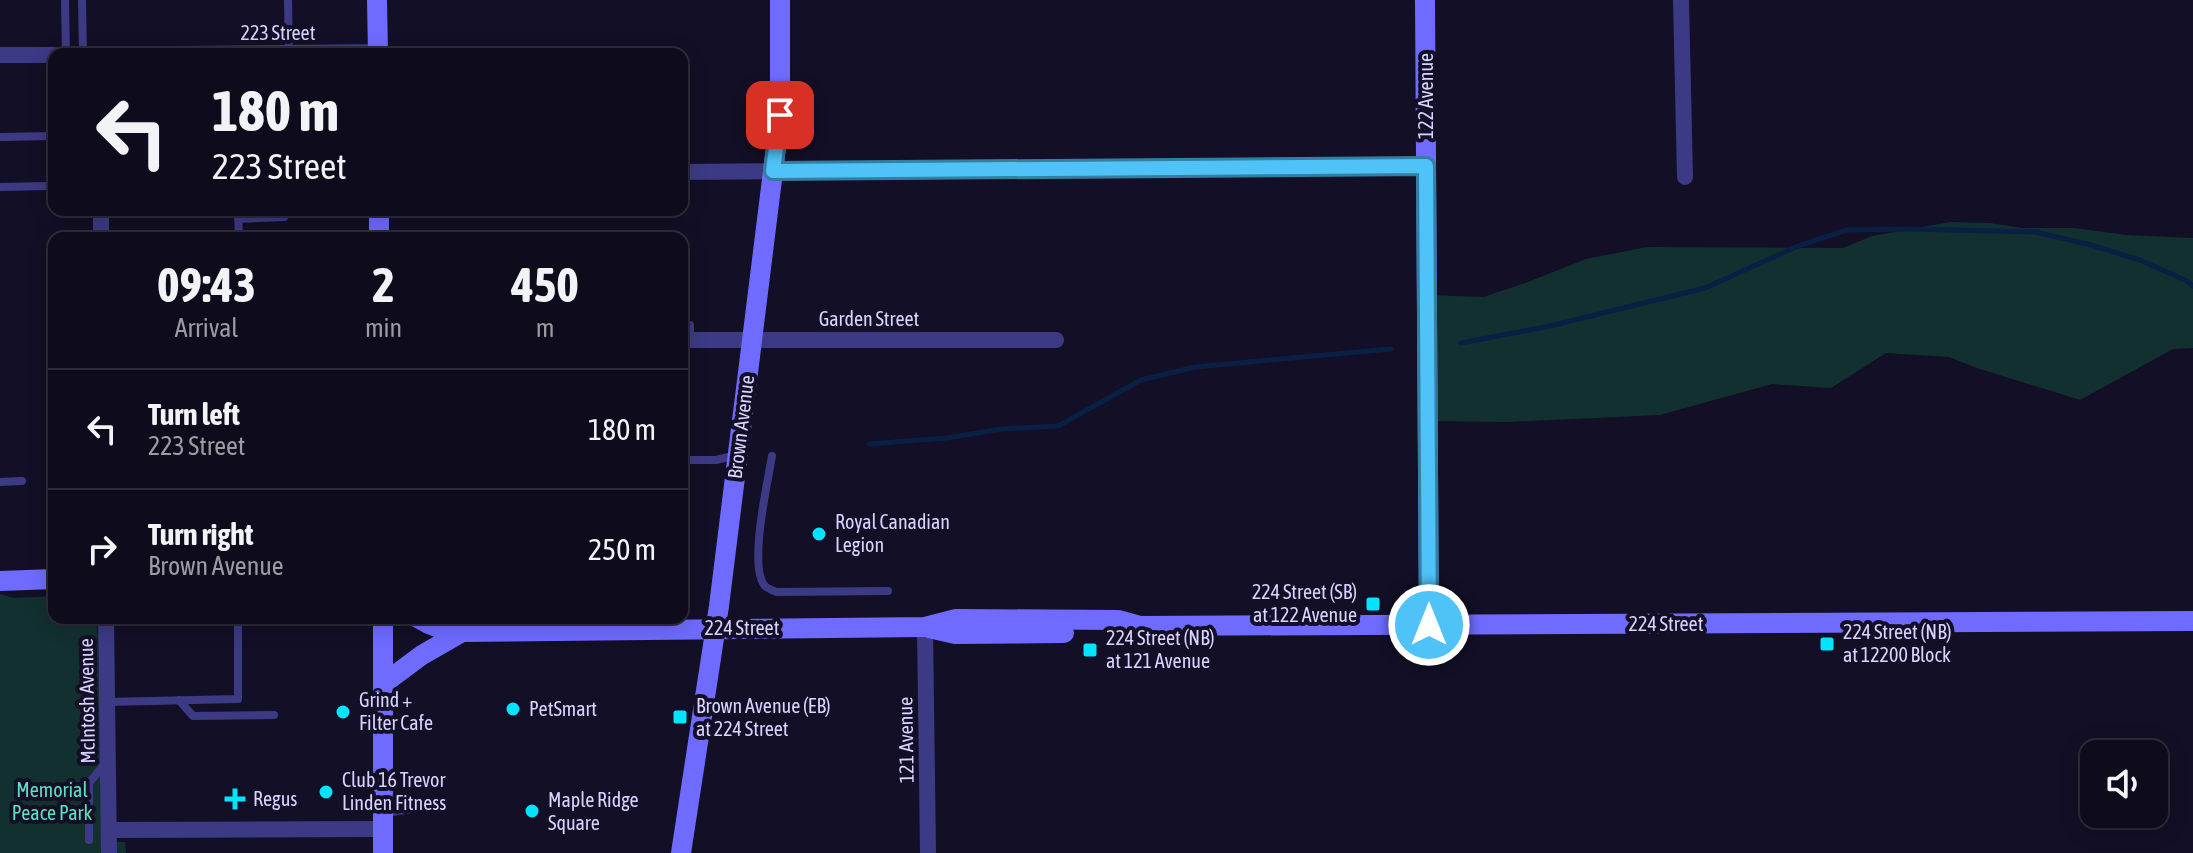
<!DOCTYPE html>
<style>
body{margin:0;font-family:"Asap Condensed",sans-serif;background:#171425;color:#f1f3f6;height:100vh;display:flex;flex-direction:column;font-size:30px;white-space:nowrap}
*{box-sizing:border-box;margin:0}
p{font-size:26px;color:#9b9ba3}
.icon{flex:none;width:44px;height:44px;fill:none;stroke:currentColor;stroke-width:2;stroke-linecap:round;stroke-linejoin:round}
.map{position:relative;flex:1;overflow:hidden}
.details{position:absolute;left:48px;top:232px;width:640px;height:392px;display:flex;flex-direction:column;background:#0e0b1c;border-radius:16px;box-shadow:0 4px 20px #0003,0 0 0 2px #2e2b3b}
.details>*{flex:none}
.banner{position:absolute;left:48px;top:48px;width:640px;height:168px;border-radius:16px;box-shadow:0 4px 20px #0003,0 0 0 2px #2e2b3b;background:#0e0b1c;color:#f1f3f6;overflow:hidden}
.controls{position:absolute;left:2080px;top:740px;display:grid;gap:16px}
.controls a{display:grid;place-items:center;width:88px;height:88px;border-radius:16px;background:#0e0b1c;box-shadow:0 4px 20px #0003,0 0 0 2px #2e2b3b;font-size:40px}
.pin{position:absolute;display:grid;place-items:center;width:68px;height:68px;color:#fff;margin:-34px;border-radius:16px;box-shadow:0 4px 12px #0006}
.me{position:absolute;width:88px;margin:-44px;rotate:0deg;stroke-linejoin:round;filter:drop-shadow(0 0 6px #0008)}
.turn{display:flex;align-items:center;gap:28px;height:168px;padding:0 32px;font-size:36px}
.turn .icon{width:104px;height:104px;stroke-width:2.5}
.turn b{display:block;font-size:56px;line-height:68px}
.eta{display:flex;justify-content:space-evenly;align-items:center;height:136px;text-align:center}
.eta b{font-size:48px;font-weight:700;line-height:56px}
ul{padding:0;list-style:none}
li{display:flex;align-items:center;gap:24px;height:120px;padding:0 32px;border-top:2px solid #2e2b3b}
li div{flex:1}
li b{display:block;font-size:30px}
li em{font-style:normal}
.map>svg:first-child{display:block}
</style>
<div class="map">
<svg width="2193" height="853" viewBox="0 0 2193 853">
<rect width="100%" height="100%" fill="#130f26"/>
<g fill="#12302f">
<polygon points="1950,222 1990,223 2022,228 2075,228 2126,235 2193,238 2193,348 2173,349 2080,400 1977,368 1949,357 1886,353 1831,388 1772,384 1660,415 1506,422 1428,421 1427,295 1483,297 1528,282 1586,259 1647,247 1843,248 1872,236"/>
<polygon points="0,594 14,598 54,596 54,618 97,618 104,842 125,842 126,853 0,853"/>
</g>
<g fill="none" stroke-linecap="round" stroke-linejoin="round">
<g stroke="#0a1f44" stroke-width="5">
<polyline points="1461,343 1550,326 1705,288 1798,246 1847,230 1912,229 2036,232 2091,245 2140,260 2185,280 2193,286"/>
<polyline points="869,444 947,438 1001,429 1058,426 1141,380 1195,367 1391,349"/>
</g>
<g stroke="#3d3a85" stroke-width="8">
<polyline points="65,0 66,54"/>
<polyline points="82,0 83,54"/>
<polyline points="288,0 289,53"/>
<polyline points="0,137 54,136"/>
<polyline points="0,187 49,186"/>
<polyline points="238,210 239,238"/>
<polyline points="238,219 284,217"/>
<polyline points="690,340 690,325"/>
<path d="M772,456C768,481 748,567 765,586C767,588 774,591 776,592L888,591"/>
<polyline points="682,460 716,460 737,455"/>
<polyline points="0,482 22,481"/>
<polyline points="179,700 193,716 274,715"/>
<polyline points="107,702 238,699 238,618"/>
<polyline points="384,813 413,809 441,800"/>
<polyline points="89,840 89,783 108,760"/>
</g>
<g stroke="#3d3a85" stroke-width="16">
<polyline points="1681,0 1685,177"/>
<polyline points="178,54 378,52"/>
<polyline points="0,55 54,55"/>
<polyline points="682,172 1426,166"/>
<polyline points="101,210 101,238"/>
<polyline points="682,340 1056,340"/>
<polyline points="106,618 109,853"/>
<polyline points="925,627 928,853"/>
<polyline points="109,830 382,829"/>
</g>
<g stroke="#6f6bff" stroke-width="20">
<polyline points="377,0 378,54"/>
<polyline points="1425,0 1429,625"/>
<polyline points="379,210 379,238"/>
<polyline points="0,581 54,579"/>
<polyline points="383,618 383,853"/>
<path d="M418,618C432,627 445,631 462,632L925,627L956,619L1118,620L1140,626L2193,621"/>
<polyline points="929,628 955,634 1064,633"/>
<polyline points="383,684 422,655 462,632"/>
<polyline points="681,853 719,606 780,115 780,0"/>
</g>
</g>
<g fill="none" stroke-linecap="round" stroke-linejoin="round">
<defs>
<polyline id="route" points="780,115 773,171 1426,166 1429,625"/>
</defs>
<use href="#route" stroke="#337fa1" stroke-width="20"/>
<use href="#route" stroke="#4fc3f7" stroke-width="14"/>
</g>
<g fill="#00e5ff" stroke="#130f26" stroke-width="3">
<circle cx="819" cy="534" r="8"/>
<rect x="1365" y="596" width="16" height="16" rx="4"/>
<rect x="1819" y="636" width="16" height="16" rx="4"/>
<rect x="1082" y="642" width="16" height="16" rx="4"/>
<circle cx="513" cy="709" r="8"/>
<circle cx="343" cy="712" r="8"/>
<rect x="672" y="709" width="16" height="16" rx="4"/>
<circle cx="326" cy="792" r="8"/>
<path d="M231 787h8v8h8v8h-8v8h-8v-8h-8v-8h8z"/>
<circle cx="532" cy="811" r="8"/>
</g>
<g text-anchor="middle" stroke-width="8" stroke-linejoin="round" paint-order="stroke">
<g font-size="20" fill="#d9d4ff" stroke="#130f26">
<text x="278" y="40">223 Street</text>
<text transform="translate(1426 96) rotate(-90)" y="7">122 Avenue</text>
<text x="869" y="326">Garden Street</text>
<text transform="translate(741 427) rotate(-83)" y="7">Brown Avenue</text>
<text x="1666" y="631">224 Street</text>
<text x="742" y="635">224 Street</text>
<text transform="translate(87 701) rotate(-91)" y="7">McIntosh Avenue</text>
<text transform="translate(906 740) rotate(-91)" y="7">121 Avenue</text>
</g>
<g font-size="20" fill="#d9d4ff" stroke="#130f26" text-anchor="start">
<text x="835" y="529">Royal Canadian<tspan x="835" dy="23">Legion</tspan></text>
<text x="1357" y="599" text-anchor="end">224 Street (SB)<tspan x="1357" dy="23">at 122 Avenue</tspan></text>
<text x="1843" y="639">224 Street (NB)<tspan x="1843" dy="23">at 12200 Block</tspan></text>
<text x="1106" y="645">224 Street (NB)<tspan x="1106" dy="23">at 121 Avenue</tspan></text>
<text x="359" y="707">Grind +<tspan x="359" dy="23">Filter Cafe</tspan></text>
<text x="696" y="713">Brown Avenue (EB)<tspan x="696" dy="23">at 224 Street</tspan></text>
<text x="529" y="716">PetSmart</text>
<text x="342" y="787">Club 16 Trevor<tspan x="342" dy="23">Linden Fitness</tspan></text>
<text x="253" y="806">Regus</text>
<text x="548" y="807">Maple Ridge<tspan x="548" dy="23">Square</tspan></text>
</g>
<g font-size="20" fill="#5fe0c0" stroke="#130f26">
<text x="52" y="797">Memorial<tspan x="52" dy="23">Peace Park</tspan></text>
</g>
</g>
</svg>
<div class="controls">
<a><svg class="icon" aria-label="sound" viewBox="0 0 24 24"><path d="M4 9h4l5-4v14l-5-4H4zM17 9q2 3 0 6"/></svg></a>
</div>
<div class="pin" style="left:780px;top:115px;background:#d93025"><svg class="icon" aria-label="arrive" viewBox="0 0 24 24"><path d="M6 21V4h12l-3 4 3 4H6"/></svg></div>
<svg class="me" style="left:1429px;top:625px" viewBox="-20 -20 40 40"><circle r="17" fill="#4fc3f7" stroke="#fff" stroke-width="3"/><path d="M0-11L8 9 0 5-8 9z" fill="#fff"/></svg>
<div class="banner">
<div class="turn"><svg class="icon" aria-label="left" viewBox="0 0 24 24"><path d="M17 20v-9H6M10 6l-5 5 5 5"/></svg><div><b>180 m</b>223 Street</div></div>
</div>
<section class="details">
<div class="eta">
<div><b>09:43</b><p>Arrival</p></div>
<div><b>2</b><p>min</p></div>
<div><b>450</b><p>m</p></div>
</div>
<ul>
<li><svg class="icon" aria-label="left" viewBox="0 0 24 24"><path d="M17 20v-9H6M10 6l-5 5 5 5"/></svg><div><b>Turn left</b><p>223 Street</p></div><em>180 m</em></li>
<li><svg class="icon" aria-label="right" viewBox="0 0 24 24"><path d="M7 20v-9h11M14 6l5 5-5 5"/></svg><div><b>Turn right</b><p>Brown Avenue</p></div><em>250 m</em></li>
</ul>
</section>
</div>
